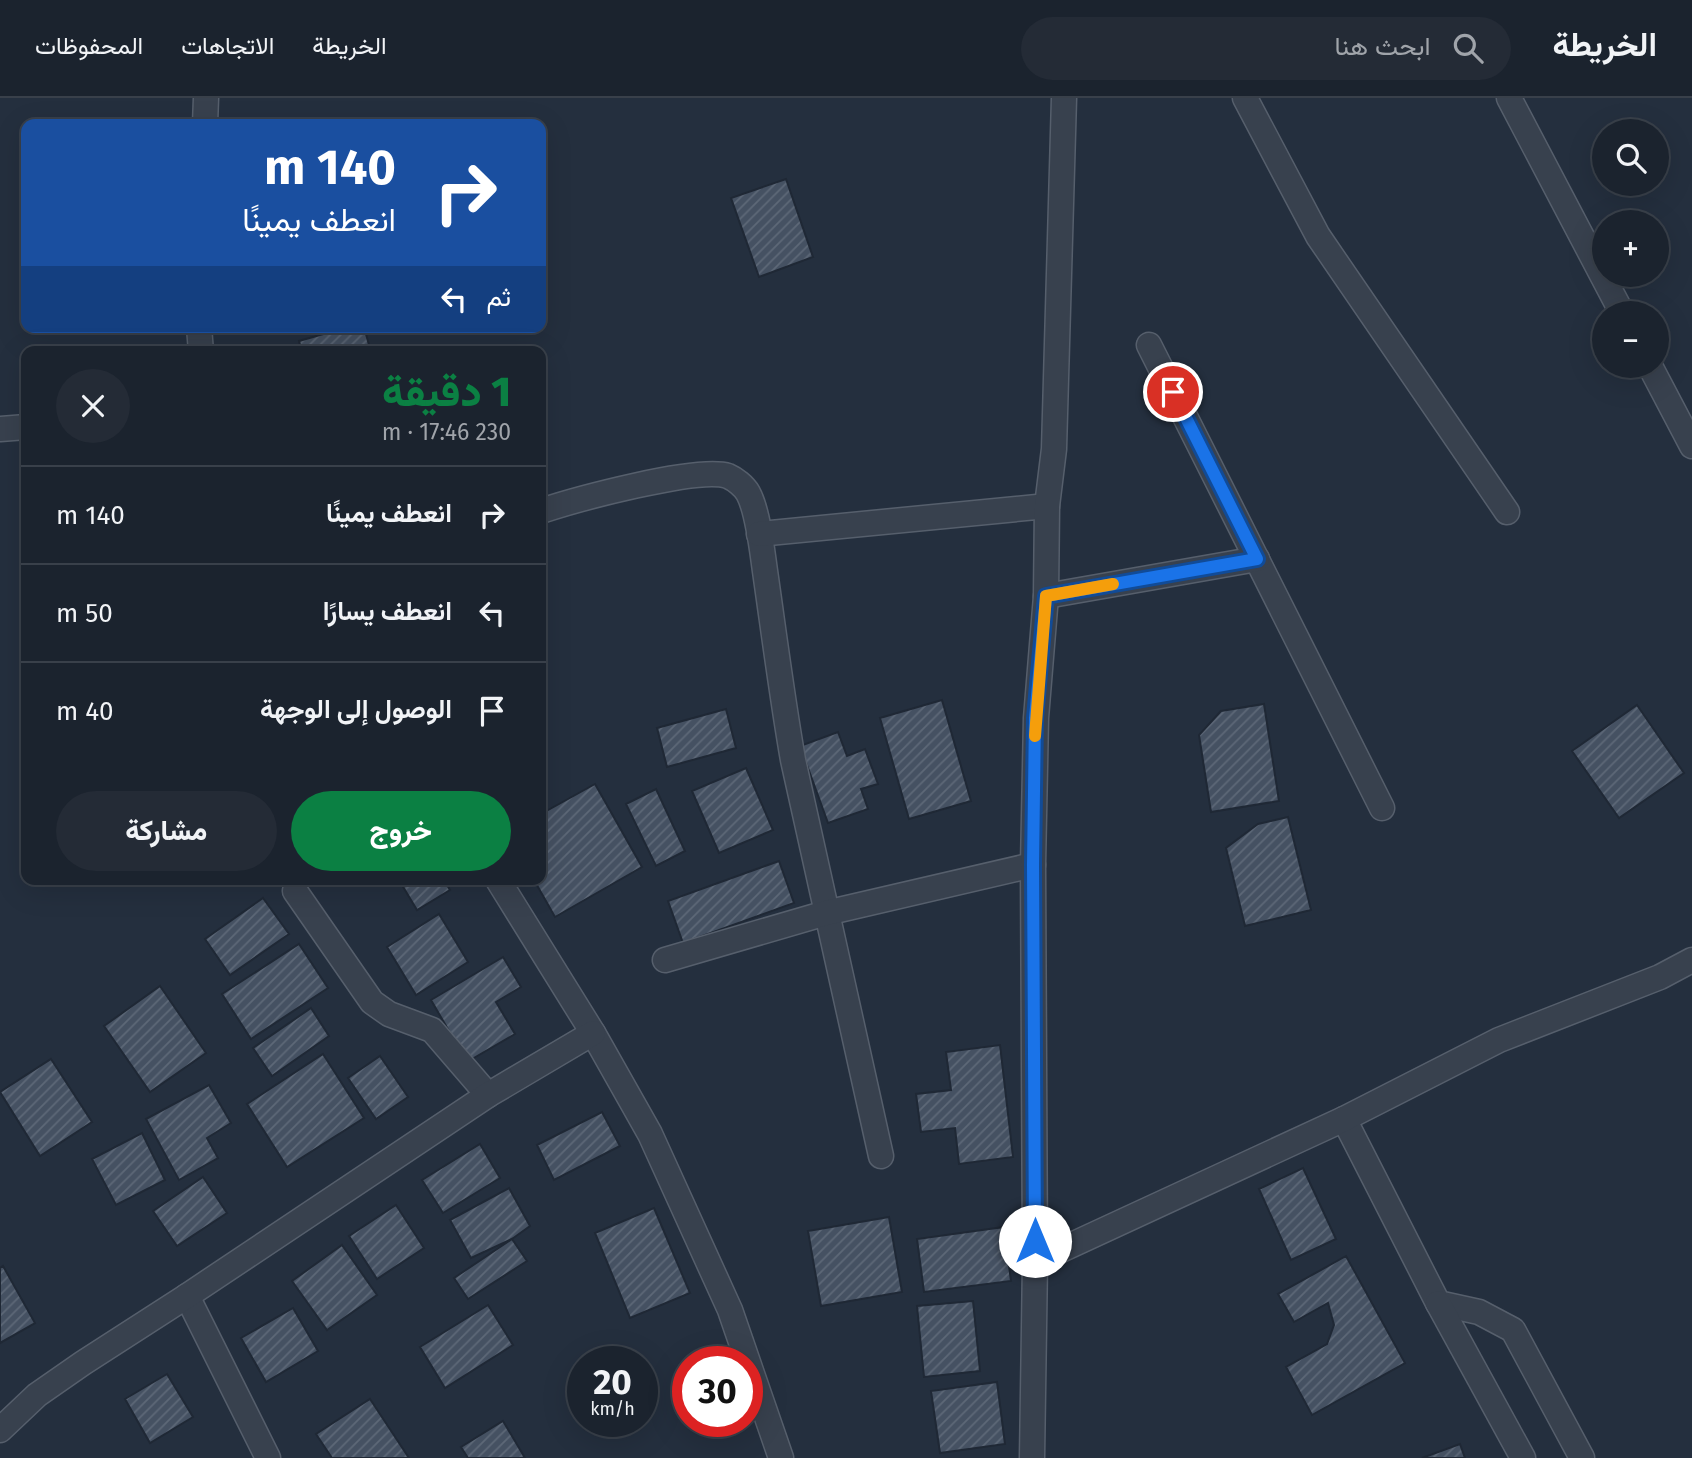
<!DOCTYPE html>
<html lang="ar">
<meta charset="utf-8">
<style>
body{margin:0;font-family:"Fira Sans",Vazirmatn,sans-serif;background:#242b36;color:#f1f3f6;direction:rtl;height:100vh;display:flex;flex-direction:column;font-size:26px;white-space:nowrap}
*{box-sizing:border-box;margin:0}
p{font-size:23px;color:#a0a4aa}
.icon{flex:none;width:38px;height:38px;fill:none;stroke:currentColor;stroke-width:2;stroke-linecap:round;stroke-linejoin:round}
.map{position:relative;flex:1;overflow:hidden;direction:ltr}
.side{position:absolute;left:21px;top:248px;width:525px;height:539px;display:flex;flex-direction:column;background:#1b232e;border-radius:14px;box-shadow:0 7px 28px #0002,0 0 0 2px #39404a;direction:rtl}
.side>*{flex:none}
.guide{position:absolute;left:21px;top:21px;width:525px;height:214px;border-radius:14px;box-shadow:0 7px 28px #0002,0 0 0 2px #39404a;direction:rtl;background:#1a4fa0;color:#fff;overflow:hidden}
.controls{position:absolute;left:1592px;top:21px;display:grid;gap:14px}
.controls a{display:grid;place-items:center;width:77px;height:77px;border-radius:50%;background:#1b232e;box-shadow:0 7px 28px #0002,0 0 0 2px #39404a;font-size:35px}
.speed{position:absolute;left:567px;top:1248px;display:flex;gap:14px;font-size:35px;font-weight:700;text-align:center}
.speed>*{display:grid;place-content:center;width:91px;height:91px;border-radius:50%;background:#1b232e;box-shadow:0 7px 28px #0002,0 0 0 2px #39404a;line-height:1}
.speed small{font-size:18px;font-weight:400}
.speed .limit{border:10px solid #d22;background:#fff;color:#111}
.pin{position:absolute;display:grid;place-items:center;width:60px;height:60px;color:#fff;margin:-30px;border:4px solid #fff;border-radius:50%;box-shadow:0 2px 7px #0007}
.me{position:absolute;width:77px;margin:-38px;rotate:0deg;stroke-linejoin:round;filter:drop-shadow(0 0 5px #0008)}
.turn{display:flex;align-items:center;gap:24px;height:147px;padding:0 35px;font-size:32px}
.turn .icon{width:91px;height:91px;stroke-width:2.5}
.turn b{display:block;font-size:49px;line-height:60px}
.then{display:flex;align-items:center;height:66px;padding:0 35px;background:#0003;gap:14px;font-size:26px}
.round{display:grid;place-items:center;flex:none;width:74px;height:74px;border-radius:37px;background:#242b36}
.headline{display:flex;align-items:center;justify-content:space-between;height:119px;padding:0 35px}
h1{font-size:42px;font-weight:800;line-height:52px;color:#0b8043}
.button{display:flex;gap:14px;margin-top:auto;padding:14px 35px}
.button a{flex:1;height:80px;border-radius:42px;background:#0b8043;color:#fff;font-size:28px;font-weight:800;line-height:80px;text-align:center}
.button a+a{background:#242b36;color:#f1f3f6}
ul{padding:0;list-style:none}
li{display:flex;align-items:center;gap:21px;height:98px;padding:0 35px;border-top:2px solid #39404a}
li div{flex:1}
li b{display:block;font-size:26px}
li em{font-style:normal}
header{display:flex;align-items:center;gap:42px;box-sizing:border-box;height:98px;padding:0 35px;background:#1b232e;border-bottom:2px solid #39404a}
header strong{font-size:33px}
nav{display:flex;gap:38px;margin-inline-start:auto;font-size:24px}
.search{width:490px;height:63px;background:#242b36;display:flex;align-items:center;gap:18px;box-sizing:border-box;padding:0 24px;border-radius:38px;color:#a0a4aa;font-size:26px}
.map>svg:first-child{display:block}
</style>
<header>
<strong>الخريطة</strong>
<div class="search"><svg class="icon" aria-label="search" viewBox="0 0 24 24"><circle cx="10" cy="10" r="6"/><path d="M15 15l6 6"/></svg>ابحث هنا</div>
<nav><a>الخريطة</a><a>الاتجاهات</a><a>المحفوظات</a></nav>
</header>
<div class="map">
<svg width="1692" height="1360" viewBox="0 0 1692 1360">
<defs>
<pattern id="building-hatch" width="6" height="6" patternUnits="userSpaceOnUse" patternTransform="scale(1.75)"><rect width="6" height="6" fill="#455162"/><path d="M-1 1l2-2M0 6l6-6M5 7l2-2" fill="none" stroke="#5d6877"/></pattern>
</defs>
<rect width="100%" height="100%" fill="#242f3e"/>
<g fill="url(#building-hatch)" stroke="#1f2835" stroke-width="2">
<polygon points="111,21 153,23 153,26 110,26"/>
<polygon points="786,81 813,159 759,179 731,100"/>
<polygon points="348,229 364,229 371,254 302,254 299,243"/>
<polygon points="942,602 971,703 909,721 880,620"/>
<polygon points="1264,606 1279,703 1211,714 1199,637 1221,613"/>
<polygon points="1637,607 1684,675 1619,720 1572,653"/>
<polygon points="726,611 736,650 667,669 657,630"/>
<polygon points="838,634 847,658 865,651 878,686 861,691 868,711 828,725 800,648"/>
<polygon points="746,670 773,732 719,755 692,693"/>
<polygon points="595,686 642,769 555,819 534,782 541,782 541,716"/>
<polygon points="656,691 685,753 656,768 626,706"/>
<polygon points="1288,719 1311,812 1245,828 1226,750 1258,726"/>
<polygon points="779,763 794,805 683,845 668,803"/>
<polygon points="399,782 444,782 450,792 417,812"/>
<polygon points="263,800 289,836 230,877 205,841"/>
<polygon points="439,816 468,864 416,897 387,849"/>
<polygon points="299,846 328,890 251,941 222,896"/>
<polygon points="503,859 521,889 496,904 515,936 467,964 431,902"/>
<polygon points="160,888 206,955 150,994 104,928"/>
<polygon points="311,910 329,938 272,978 253,950"/>
<polygon points="1000,947 1013,1059 959,1066 955,1030 921,1034 916,996 951,992 946,954"/>
<polygon points="323,956 364,1020 287,1069 247,1006"/>
<polygon points="380,958 408,999 376,1021 348,980"/>
<polygon points="51,961 92,1024 40,1058 0,994"/>
<polygon points="209,987 231,1025 207,1040 218,1060 179,1082 146,1021"/>
<polygon points="602,1014 620,1048 554,1082 537,1047"/>
<polygon points="142,1035 165,1082 116,1107 92,1061"/>
<polygon points="480,1046 500,1080 443,1115 422,1082"/>
<polygon points="1303,1070 1336,1141 1291,1162 1259,1091"/>
<polygon points="203,1079 227,1115 177,1148 153,1113"/>
<polygon points="509,1090 530,1128 512,1141 471,1160 450,1122"/>
<polygon points="396,1107 424,1150 377,1181 349,1138"/>
<polygon points="654,1110 690,1195 630,1220 595,1135"/>
<polygon points="889,1119 902,1194 821,1208 808,1133"/>
<polygon points="1004,1129 1011,1183 924,1194 917,1141"/>
<polygon points="512,1141 527,1163 468,1201 454,1180"/>
<polygon points="342,1147 377,1197 327,1232 292,1183"/>
<polygon points="1346,1158 1405,1265 1312,1317 1286,1269 1327,1246 1334,1227 1328,1205 1294,1224 1278,1196"/>
<polygon points="3,1168 35,1225 0,1245 0,1170"/>
<polygon points="973,1203 980,1273 924,1279 917,1208"/>
<polygon points="488,1207 513,1247 445,1290 420,1249"/>
<polygon points="293,1210 318,1253 266,1284 241,1240"/>
<polygon points="167,1276 193,1319 150,1345 125,1301"/>
<polygon points="997,1284 1005,1346 940,1355 931,1293"/>
<polygon points="370,1301 409,1360 332,1360 316,1336"/>
<polygon points="503,1323 525,1360 468,1360 461,1349"/>
<polygon points="1460,1346 1465,1360 1422,1360"/>
</g>
<g fill="none" stroke-linecap="round" stroke-linejoin="round">
<defs>
<g id="street">
<polyline points="1245,0 1318,138 1507,414"/>
<polyline points="1509,0 1622,215"/>
<polyline points="205,26 206,0"/>
<polyline points="199,229 201,254"/>
<polyline points="1149,247 1382,710"/>
<polyline points="1650,268 1692,348"/>
<polyline points="0,331 26,329"/>
<path d="M541,413C574,402 698,368 728,378C735,381 744,388 748,395C758,413 762,452 765,473C774,536 782,599 793,662L881,1058"/>
<polyline points="759,436 1047,408"/>
<polyline points="1046,498 1257,461"/>
<polyline points="498,782 593,935 650,1036 730,1212 781,1360"/>
<polyline points="295,793 372,904 389,916 432,932 488,997"/>
<polyline points="665,862 826,815 1033,767"/>
<polyline points="1344,1021 1438,1205 1479,1214 1513,1232 1582,1360"/>
<polyline points="1035,1164 1344,1021 1499,942 1660,879 1692,862"/>
<polyline points="187,1198 268,1360"/>
<polyline points="1438,1205 1523,1360"/>
<polyline points="0,1332 37,1297 83,1265 187,1198 488,997 593,935"/>
<polyline points="1032,1360 1035,1164 1033,767 1036,620 1046,498 1047,408 1054,351 1064,0"/>
</g>
</defs>
<use href="#street" stroke="#565f6c" stroke-width="27"/>
<use href="#street" stroke="#38414e" stroke-width="24"/>
</g>
<g fill="none" stroke-linecap="round" stroke-linejoin="round">
<defs>
<polyline id="route" points="1035,1143 1033,767 1035,620 1046,498 1257,461 1173,294"/>
</defs>
<use href="#route" stroke="#114b97" stroke-width="18"/>
<use href="#route" stroke="#1a73e8" stroke-width="12"/>
<polyline stroke="#f59e0b" stroke-width="12" points="1035,638 1046,498 1113,486"/>
</g>
</svg>
<div class="controls">
<a><svg class="icon" aria-label="search" viewBox="0 0 24 24"><circle cx="10" cy="10" r="6"/><path d="M15 15l6 6"/></svg></a>
<a>+</a>
<a>−</a>
</div>
<div class="speed"><div>20<small>km/h</small></div><div class="limit">30</div></div>
<div class="pin" style="left:1173px;top:294px;background:#d93025"><svg class="icon" aria-label="arrive" viewBox="0 0 24 24"><path d="M6 21V4h12l-3 4 3 4H6"/></svg></div>
<svg class="me" style="left:1035px;top:1143px" viewBox="-20 -20 40 40"><circle r="19" fill="#fff"/><path d="M0-13L10 11 0 6-10 11z" fill="#1a73e8"/></svg>
<div class="guide">
<div class="turn"><svg class="icon" aria-label="right" viewBox="0 0 24 24"><path d="M7 20v-9h11M14 6l5 5-5 5"/></svg><div><b>140 m</b>انعطف يمينًا</div></div>
<div class="then">ثم<svg class="icon" aria-label="left" viewBox="0 0 24 24"><path d="M17 20v-9H6M10 6l-5 5 5 5"/></svg></div>
</div>
<section class="side">
<div class="headline"><div><h1>1 دقيقة</h1><p>230 m · 17:46</p></div><a class="round"><svg class="icon" aria-label="close" viewBox="0 0 24 24"><path d="M6 6l12 12M18 6L6 18"/></svg></a></div>
<ul>
<li><svg class="icon" aria-label="right" viewBox="0 0 24 24"><path d="M7 20v-9h11M14 6l5 5-5 5"/></svg><div><b>انعطف يمينًا</b></div><em>140 m</em></li>
<li><svg class="icon" aria-label="left" viewBox="0 0 24 24"><path d="M17 20v-9H6M10 6l-5 5 5 5"/></svg><div><b>انعطف يسارًا</b></div><em>50 m</em></li>
<li><svg class="icon" aria-label="arrive" viewBox="0 0 24 24"><path d="M6 21V4h12l-3 4 3 4H6"/></svg><div><b>الوصول إلى الوجهة</b></div><em>40 m</em></li>
</ul>
<div class="button"><a>خروج</a><a>مشاركة</a></div>
</section>
</div>
